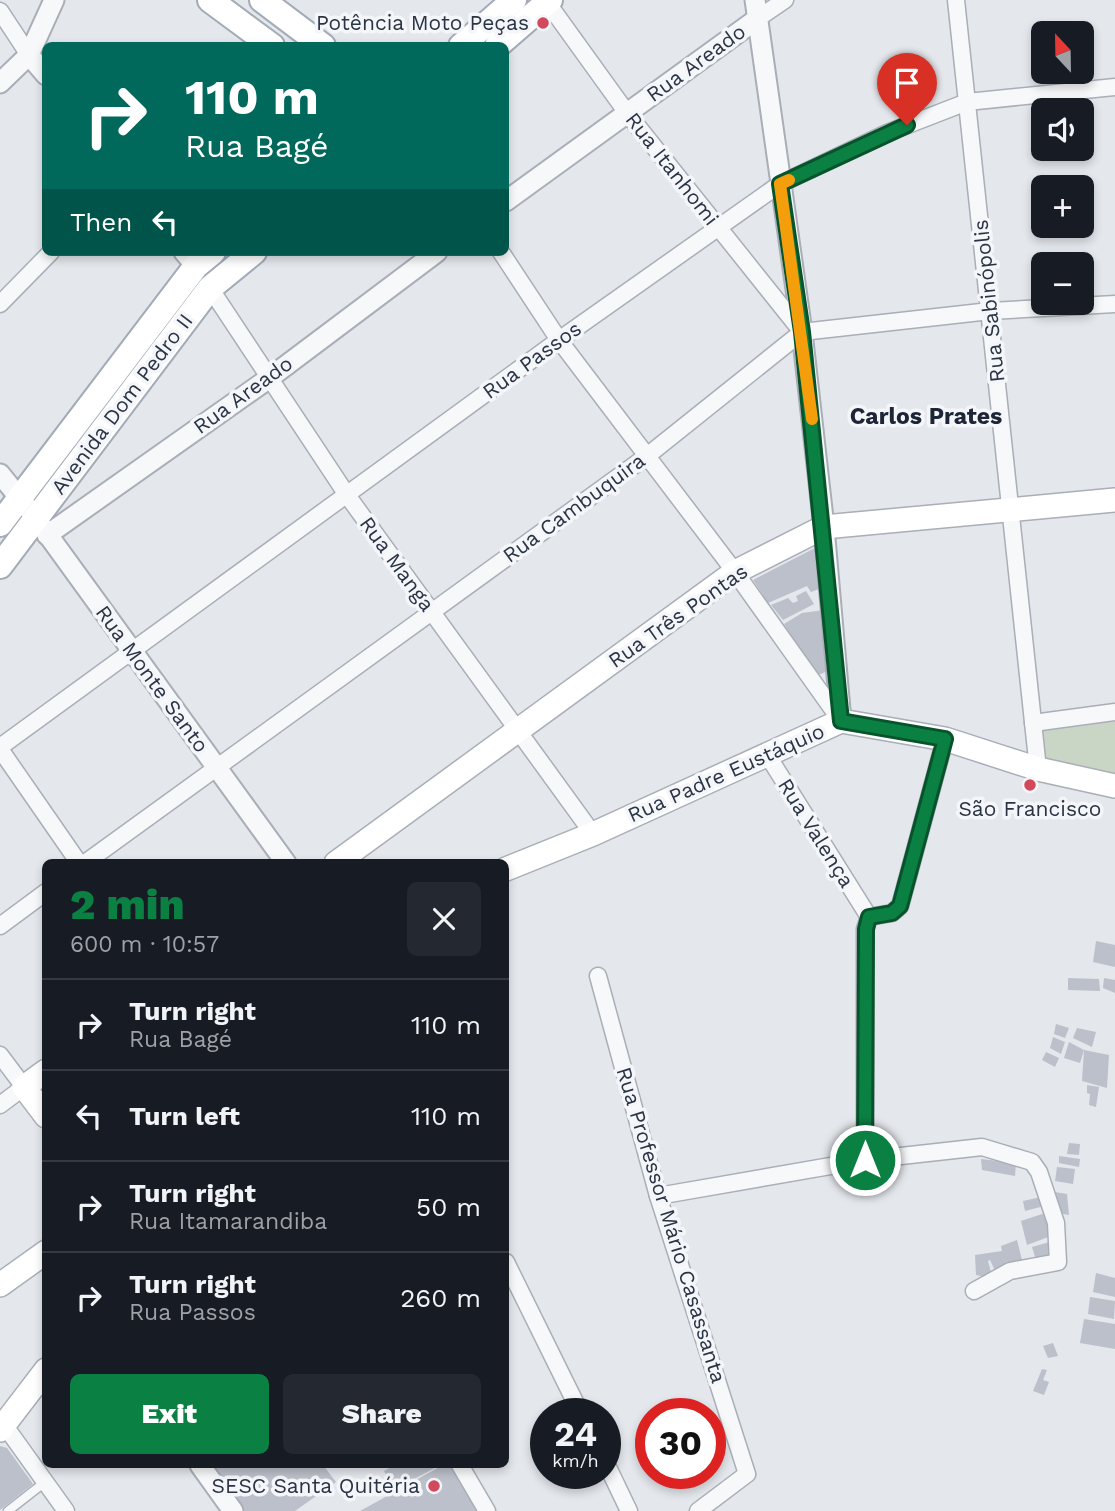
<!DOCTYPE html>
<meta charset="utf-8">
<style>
body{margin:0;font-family:"Work Sans",sans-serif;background:#242831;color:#f1f3f6;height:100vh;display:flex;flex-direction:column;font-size:26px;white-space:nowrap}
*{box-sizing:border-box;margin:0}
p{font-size:23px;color:#9ea1a6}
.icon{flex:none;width:38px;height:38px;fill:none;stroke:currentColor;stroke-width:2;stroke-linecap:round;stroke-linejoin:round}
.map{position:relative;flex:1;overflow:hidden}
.panel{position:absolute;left:42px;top:859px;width:467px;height:609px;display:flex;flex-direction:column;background:#171b24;border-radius:10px;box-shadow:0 4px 10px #0003}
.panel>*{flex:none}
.banner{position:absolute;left:42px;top:42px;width:467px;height:214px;border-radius:10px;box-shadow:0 4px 10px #0003;background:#00695c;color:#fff;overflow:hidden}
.needle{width:46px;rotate:338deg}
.tools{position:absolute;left:1031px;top:21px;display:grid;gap:14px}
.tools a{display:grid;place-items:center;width:63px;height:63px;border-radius:10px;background:#171b24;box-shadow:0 4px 10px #0003;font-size:35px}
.speed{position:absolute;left:530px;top:1398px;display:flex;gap:14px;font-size:35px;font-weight:700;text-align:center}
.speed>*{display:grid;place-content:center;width:91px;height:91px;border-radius:50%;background:#171b24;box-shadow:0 4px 10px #0003;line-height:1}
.speed small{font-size:18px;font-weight:400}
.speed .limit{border:10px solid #d22;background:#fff;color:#111}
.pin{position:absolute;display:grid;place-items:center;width:60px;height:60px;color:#fff;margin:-72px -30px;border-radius:50% 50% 50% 0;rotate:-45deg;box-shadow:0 0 7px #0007}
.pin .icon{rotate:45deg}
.me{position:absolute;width:77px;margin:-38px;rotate:0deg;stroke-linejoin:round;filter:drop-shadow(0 0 5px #0008)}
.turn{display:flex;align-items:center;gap:24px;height:147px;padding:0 28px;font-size:32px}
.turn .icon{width:91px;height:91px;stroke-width:2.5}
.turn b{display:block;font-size:49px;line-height:60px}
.then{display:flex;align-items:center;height:66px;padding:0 28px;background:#0003;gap:14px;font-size:26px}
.round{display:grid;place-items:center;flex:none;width:74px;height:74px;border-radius:10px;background:#242831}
.head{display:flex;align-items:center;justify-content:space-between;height:119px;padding:0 28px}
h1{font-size:42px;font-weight:800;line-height:52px;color:#0b8043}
.button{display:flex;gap:14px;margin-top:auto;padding:14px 28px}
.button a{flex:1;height:80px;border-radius:10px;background:#0b8043;color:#fff;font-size:28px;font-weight:800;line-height:80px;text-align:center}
.button a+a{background:#242831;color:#f1f3f6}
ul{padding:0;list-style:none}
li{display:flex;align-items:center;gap:21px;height:91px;padding:0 28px;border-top:2px solid #363941}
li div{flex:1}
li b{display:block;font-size:26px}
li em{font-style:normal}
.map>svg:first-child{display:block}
</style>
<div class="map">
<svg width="1115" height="1511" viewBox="0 0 1115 1511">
<rect width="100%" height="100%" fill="#e4e7ec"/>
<polygon fill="#c9d6c5" points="1115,712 1115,786 1038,769 1033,723"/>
<g fill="#bbc0ca">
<polygon points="815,548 819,589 811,592 807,586 768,603 753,580"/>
<polygon points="806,591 814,604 783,620 771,605 788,598 793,603 798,601 796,596"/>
<polygon points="824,610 830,670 816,676 784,624 802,613"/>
<polygon points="1096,941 1115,945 1115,967 1093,962"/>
<polygon points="1068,978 1099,979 1100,991 1068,990"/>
<polygon points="1104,978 1115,980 1115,993 1103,988"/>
<polygon points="1056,1024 1069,1028 1065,1038 1054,1034"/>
<polygon points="1077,1028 1096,1032 1092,1047 1073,1038"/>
<polygon points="1053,1037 1065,1042 1061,1054 1050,1048"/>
<polygon points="1069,1042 1084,1050 1080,1063 1064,1058"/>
<polygon points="1084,1050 1109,1055 1107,1088 1082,1081"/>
<polygon points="1046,1052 1059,1058 1055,1067 1042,1060"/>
<polygon points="1087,1085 1099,1087 1096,1107 1089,1105 1090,1094 1087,1093"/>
<polygon points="1069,1143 1080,1144 1079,1155 1067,1154"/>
<polygon points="1059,1156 1080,1159 1079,1167 1059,1163"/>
<polygon points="981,1159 1016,1163 1015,1176 982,1170"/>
<polygon points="1057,1167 1075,1169 1073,1184 1055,1181"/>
<polygon points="1055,1192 1067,1194 1069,1215 1058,1213"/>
<polygon points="1041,1197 1044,1206 1025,1211 1023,1201"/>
<polygon points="1045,1213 1051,1236 1027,1245 1021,1221"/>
<polygon points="1017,1240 1023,1264 996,1273 990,1260 988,1261 992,1276 984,1281 981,1276 976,1275 975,1255 1002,1251 1001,1246"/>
<polygon points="1053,1241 1051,1257 1036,1260 1032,1247"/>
<polygon points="1096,1273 1115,1278 1115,1297 1093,1292"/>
<polygon points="1090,1297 1115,1301 1114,1319 1088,1314"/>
<polygon points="1084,1319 1115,1324 1115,1349 1080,1343"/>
<polygon points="1053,1343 1058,1356 1048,1358 1043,1346"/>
<polygon points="1042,1369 1047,1370 1043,1380 1049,1382 1044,1395 1033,1391"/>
<polygon points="0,1446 7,1448 33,1484 0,1510"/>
<polygon points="211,1465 323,1465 336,1482 295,1511 245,1511"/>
<polygon points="395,1465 440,1465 394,1490 384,1471"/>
<polygon points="443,1465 452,1465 479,1511 360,1511"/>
</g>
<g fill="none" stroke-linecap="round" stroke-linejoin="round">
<defs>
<polyline id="service" points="8,1511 45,1482"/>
<g id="minor">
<polyline points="956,0 1038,769"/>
<polyline points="547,2 627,113 802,332"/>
<polyline points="0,11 29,55"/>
<polyline points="757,19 785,0"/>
<polyline points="501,252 559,340 735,572 841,721"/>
<polyline points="210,288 347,495 593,834"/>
<polyline points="0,304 51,252"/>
<polyline points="1033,723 1115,712"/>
<polyline points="0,747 559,340 780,184 887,133 967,102 1115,87"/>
<polyline points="0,749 79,863"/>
<polyline points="768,756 869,917"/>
<polyline points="85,863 647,456 802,332 990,311 1115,304"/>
<polyline points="869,917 892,913 900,906 945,739"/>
<polyline points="0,926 46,892"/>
<polyline points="598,976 658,1196 747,1474 698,1511"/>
<polyline points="0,1055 24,1087 0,1105"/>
<polyline points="865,1160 865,929 869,917"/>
<polyline points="658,1196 865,1160 982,1147 1032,1162 1039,1172 1056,1223 1058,1262 1010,1271 974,1291"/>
<polyline points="506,1262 581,1414"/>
<polyline points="0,1419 66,1511"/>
<polyline points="606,1463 629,1511"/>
<polyline points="460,1465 487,1511"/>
</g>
<g id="tertiary">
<polyline points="755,0 802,332 824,527 841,721"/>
<polyline points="29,55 46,75"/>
<polyline points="0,83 29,55 54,0"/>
<polyline points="506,201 757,19"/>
<polyline points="184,252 196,266"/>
<polyline points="0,474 35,517 286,863"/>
<polyline points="47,535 268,379 437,252"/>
<polyline points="200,1465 233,1511"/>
</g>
<g id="secondary">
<polyline points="336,863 735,572 824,527 1115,500"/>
<polyline points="506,869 593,834 841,721 945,739 1038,769 1115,786"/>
<polyline points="46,1071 24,1087 46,1116"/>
<polyline points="0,1285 46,1252"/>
<polyline points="0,1430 46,1370"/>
</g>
<g id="primary">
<polyline points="210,0 272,46"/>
<polyline points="262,0 323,46"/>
<polyline points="461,46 514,0"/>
<polyline points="497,46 550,0"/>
<polyline points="0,524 196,266 213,252"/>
<polyline points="0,566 210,288 254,252"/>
</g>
</defs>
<use href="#service" stroke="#a9aeb7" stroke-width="11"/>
<use href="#minor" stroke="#a9aeb7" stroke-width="19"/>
<use href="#tertiary" stroke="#a9aeb7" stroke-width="23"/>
<use href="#secondary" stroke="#a9aeb7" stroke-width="26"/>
<use href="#primary" stroke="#a3abb8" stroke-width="28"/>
<use href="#service" stroke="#f7f8fa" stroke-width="8"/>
<use href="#minor" stroke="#f7f8fa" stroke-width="16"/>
<use href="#tertiary" stroke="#f7f8fa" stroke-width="19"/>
<use href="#secondary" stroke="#fff" stroke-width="23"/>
<use href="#primary" stroke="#fff" stroke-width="24"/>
</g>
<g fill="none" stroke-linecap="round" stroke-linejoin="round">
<defs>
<polyline id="route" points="865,1160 866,929 869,917 892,913 900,906 945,739 841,721 802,332 780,184 907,125"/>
</defs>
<use href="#route" stroke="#07532c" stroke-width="18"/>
<use href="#route" stroke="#0b8043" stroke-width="12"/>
<polyline stroke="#f59e0b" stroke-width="12" points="789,180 780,184 812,419"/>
</g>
<g fill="#d1495b" stroke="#f4f6f9" stroke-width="2.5">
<circle cx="543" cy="23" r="7"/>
<circle cx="1030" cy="785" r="7"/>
<circle cx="434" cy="1486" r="7"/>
</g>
<g text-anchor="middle" stroke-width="7" stroke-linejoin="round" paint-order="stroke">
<g font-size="21" fill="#2b3445" stroke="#f4f6f9" text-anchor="end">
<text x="529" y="30">Potência Moto Peças</text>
<text x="1030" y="816" text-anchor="middle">São Francisco</text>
<text x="420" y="1493">SESC Santa Quitéria</text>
</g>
<g font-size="21" fill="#2b3445" stroke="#f4f6f9">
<text transform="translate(696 63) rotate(-36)" y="7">Rua Areado</text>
<text transform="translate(672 169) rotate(52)" y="7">Rua Itanhomi</text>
<text transform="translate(989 301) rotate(-96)" y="7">Rua Sabinópolis</text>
<text transform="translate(532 360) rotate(-36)" y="7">Rua Passos</text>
<text transform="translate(243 395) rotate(-36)" y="7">Rua Areado</text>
<text transform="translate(122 404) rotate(-53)" y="7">Avenida Dom Pedro II</text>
<text transform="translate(574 508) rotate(-36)" y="7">Rua Cambuquira</text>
<text transform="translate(397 564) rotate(54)" y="7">Rua Manga</text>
<text transform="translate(678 616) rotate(-35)" y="7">Rua Três Pontas</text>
<text transform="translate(152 679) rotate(54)" y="7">Rua Monte Santo</text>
<text transform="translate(726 773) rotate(-24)" y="7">Rua Padre Eustáquio</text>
<text transform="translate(816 833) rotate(58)" y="7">Rua Valença</text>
<text transform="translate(671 1225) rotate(73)" y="7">Rua Professor Mário Casassanta</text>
</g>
<g font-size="23" font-weight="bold" fill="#1d2536" stroke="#f4f6f9">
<text x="926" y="424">Carlos Prates</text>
</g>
</g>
</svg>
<div class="tools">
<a><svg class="needle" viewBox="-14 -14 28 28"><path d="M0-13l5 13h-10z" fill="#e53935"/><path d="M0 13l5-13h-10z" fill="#9ea1a6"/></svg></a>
<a><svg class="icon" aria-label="sound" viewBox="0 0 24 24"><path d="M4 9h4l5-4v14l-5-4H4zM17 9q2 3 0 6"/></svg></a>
<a>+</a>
<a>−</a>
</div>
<div class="speed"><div>24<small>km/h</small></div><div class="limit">30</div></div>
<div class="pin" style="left:907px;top:125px;background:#d93025"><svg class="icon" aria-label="arrive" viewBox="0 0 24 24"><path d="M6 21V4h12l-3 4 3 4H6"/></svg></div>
<svg class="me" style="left:865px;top:1160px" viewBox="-20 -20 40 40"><circle r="17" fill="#0b8043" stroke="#fff" stroke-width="3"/><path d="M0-11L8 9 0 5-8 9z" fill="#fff"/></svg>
<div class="banner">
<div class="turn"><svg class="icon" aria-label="right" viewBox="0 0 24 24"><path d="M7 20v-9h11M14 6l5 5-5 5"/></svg><div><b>110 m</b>Rua Bagé</div></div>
<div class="then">Then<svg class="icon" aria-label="left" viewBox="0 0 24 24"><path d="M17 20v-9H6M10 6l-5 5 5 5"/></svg></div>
</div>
<section class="panel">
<div class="head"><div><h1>2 min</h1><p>600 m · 10:57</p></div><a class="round"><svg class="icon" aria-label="close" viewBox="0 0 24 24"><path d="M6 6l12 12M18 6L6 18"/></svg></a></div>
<ul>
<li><svg class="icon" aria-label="right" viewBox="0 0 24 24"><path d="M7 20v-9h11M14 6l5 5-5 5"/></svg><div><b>Turn right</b><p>Rua Bagé</p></div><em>110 m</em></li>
<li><svg class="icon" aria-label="left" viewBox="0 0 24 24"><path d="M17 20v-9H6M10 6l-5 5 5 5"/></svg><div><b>Turn left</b></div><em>110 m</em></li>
<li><svg class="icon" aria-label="right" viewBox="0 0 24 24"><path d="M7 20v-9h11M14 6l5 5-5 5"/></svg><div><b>Turn right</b><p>Rua Itamarandiba</p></div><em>50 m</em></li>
<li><svg class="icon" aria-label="right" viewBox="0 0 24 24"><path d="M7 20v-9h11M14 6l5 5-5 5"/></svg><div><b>Turn right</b><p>Rua Passos</p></div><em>260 m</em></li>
</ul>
<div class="button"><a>Exit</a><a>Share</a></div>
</section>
</div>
